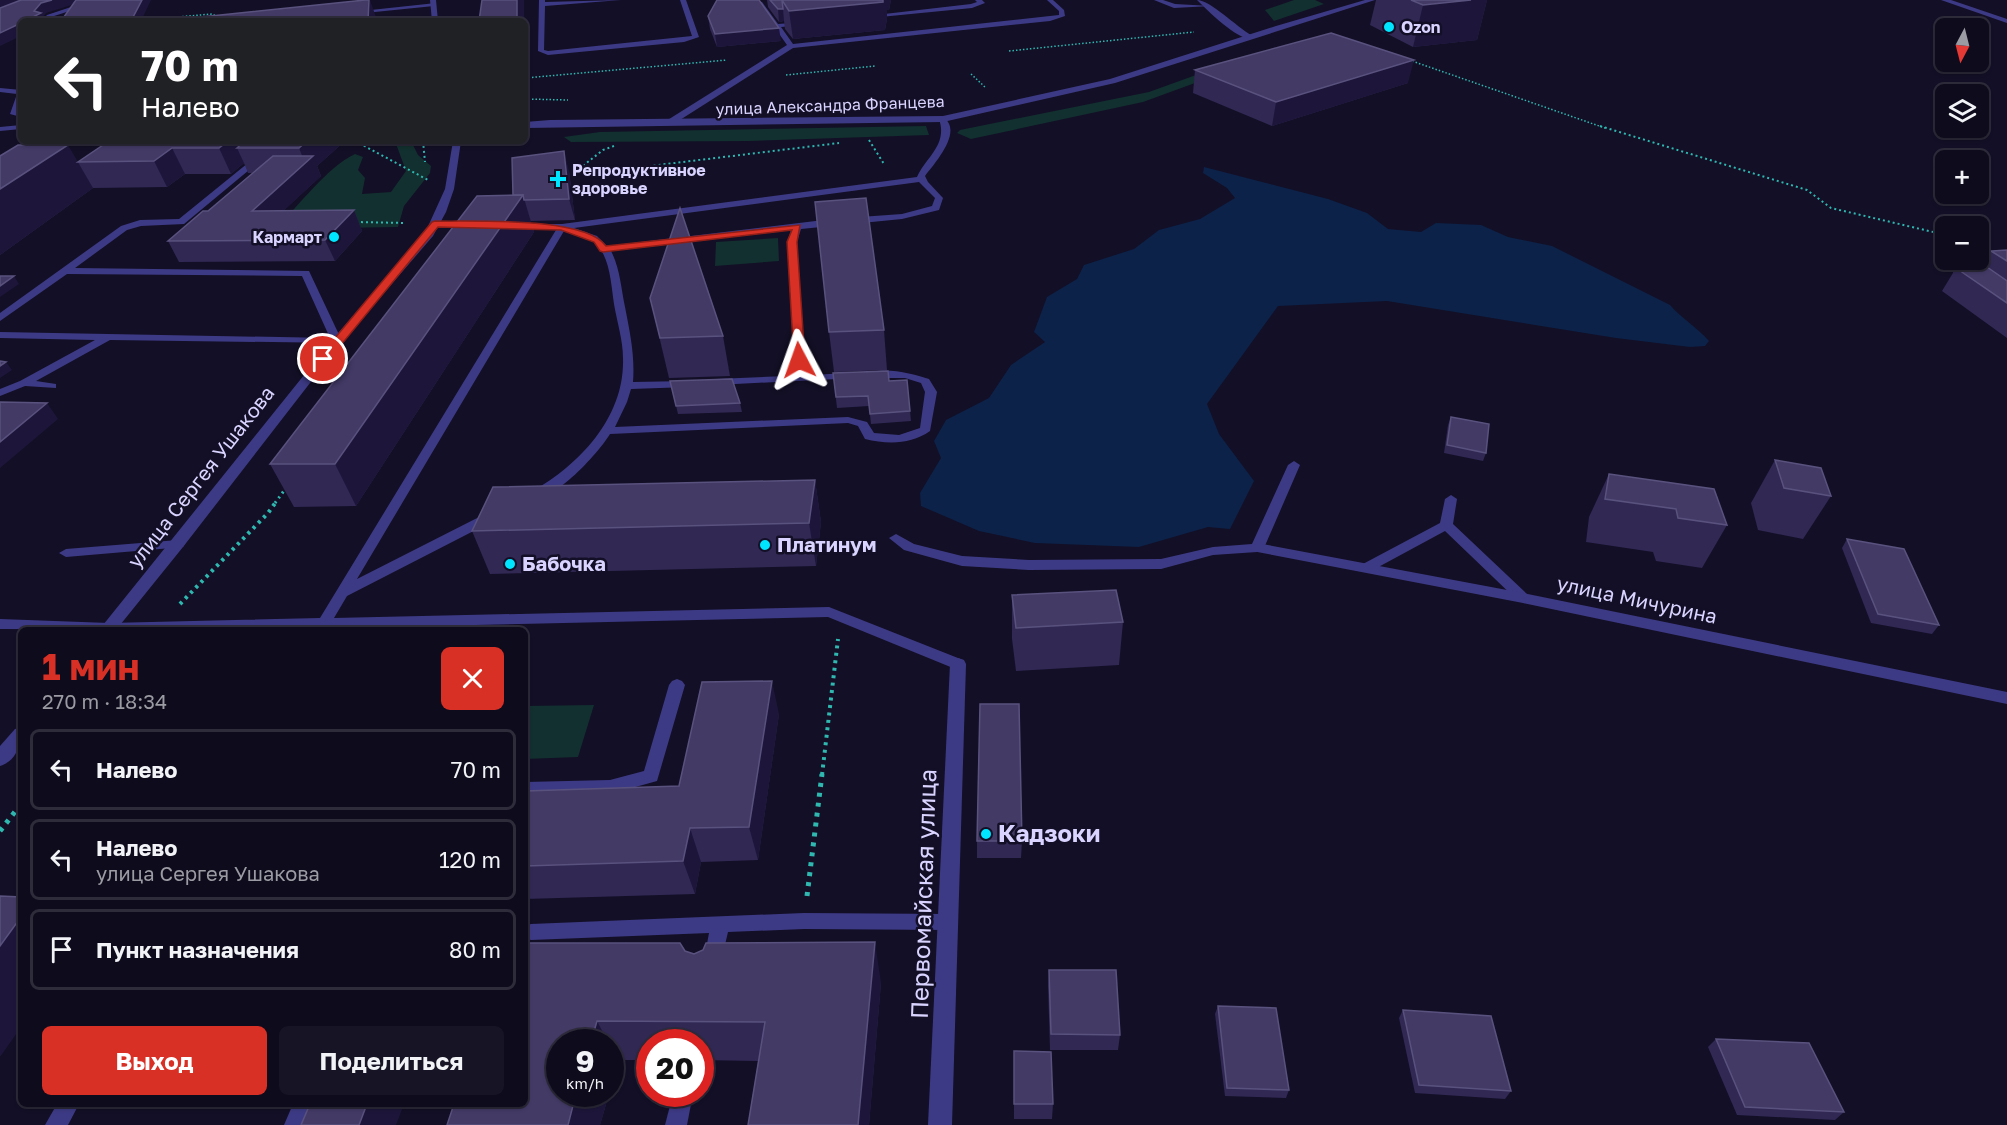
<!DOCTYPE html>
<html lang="ru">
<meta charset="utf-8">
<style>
body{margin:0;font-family:"Golos Text",sans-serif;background:#171425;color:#f1f3f6;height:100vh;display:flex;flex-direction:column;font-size:22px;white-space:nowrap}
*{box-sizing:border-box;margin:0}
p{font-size:20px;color:#9b9ba3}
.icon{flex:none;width:33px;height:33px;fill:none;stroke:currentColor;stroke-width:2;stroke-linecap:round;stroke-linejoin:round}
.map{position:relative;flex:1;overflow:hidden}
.details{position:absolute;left:18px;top:627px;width:510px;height:480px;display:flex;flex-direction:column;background:#0e0b1c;border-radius:9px;box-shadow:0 2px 4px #0004,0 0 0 2px #2e2b3b}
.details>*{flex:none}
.banner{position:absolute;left:18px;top:18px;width:510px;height:126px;border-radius:9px;box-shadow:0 2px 4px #0004,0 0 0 2px #2e2b3b;background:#202124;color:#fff;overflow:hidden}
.needle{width:39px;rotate:187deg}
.tools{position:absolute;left:1935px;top:18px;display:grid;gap:12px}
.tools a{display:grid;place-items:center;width:54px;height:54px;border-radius:9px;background:#0e0b1c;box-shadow:0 2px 4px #0004,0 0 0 2px #2e2b3b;font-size:30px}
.speed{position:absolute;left:546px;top:1029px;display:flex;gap:12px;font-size:30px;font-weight:700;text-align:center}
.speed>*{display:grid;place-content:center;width:78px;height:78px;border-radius:50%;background:#0e0b1c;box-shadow:0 2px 4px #0004,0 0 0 2px #2e2b3b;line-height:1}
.speed small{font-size:15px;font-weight:400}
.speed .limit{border:9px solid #d22;background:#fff;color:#111}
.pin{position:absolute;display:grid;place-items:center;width:51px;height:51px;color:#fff;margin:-26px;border:3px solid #fff;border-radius:50%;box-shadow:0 2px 6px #0007}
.me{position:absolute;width:66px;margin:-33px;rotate:356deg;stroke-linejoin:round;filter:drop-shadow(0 0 4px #0008)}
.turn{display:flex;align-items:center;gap:21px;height:126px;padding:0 24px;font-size:27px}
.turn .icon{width:78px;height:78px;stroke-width:2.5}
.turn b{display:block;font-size:42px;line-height:51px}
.round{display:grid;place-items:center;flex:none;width:63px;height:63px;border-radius:9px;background:#171425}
.overview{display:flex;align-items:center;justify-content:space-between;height:102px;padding:0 24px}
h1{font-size:36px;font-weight:700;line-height:45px;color:#d93025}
.action{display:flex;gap:12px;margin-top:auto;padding:12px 24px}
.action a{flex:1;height:69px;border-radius:9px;background:#d93025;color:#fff;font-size:24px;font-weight:700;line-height:69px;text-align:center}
.action a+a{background:#171425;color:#f1f3f6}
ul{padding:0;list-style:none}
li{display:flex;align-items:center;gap:18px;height:81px;margin:0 12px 9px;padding:0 12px;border:3px solid #2e2b3b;border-radius:9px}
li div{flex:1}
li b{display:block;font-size:22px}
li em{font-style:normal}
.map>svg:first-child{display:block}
</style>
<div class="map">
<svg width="2007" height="1125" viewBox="0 0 2007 1125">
<rect width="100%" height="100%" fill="#130f26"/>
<g fill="#12302f">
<polygon points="1294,0 1315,0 1324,4 1274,21 1265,10"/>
<polygon points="1243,58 1247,64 1143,102 971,139 957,133 960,130 1149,92"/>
<polygon points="926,126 929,135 749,141 571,142 564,137 600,132"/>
<path d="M395,141H411L418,155L431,166L430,173L404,206L398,227L275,229C299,206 327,167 355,154L363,157L358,170L365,178L362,194L391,192L406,171Z"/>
<polygon points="778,238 779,261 715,266 716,242"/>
<polygon points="594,705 578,757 525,759 525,706"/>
</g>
<path fill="#0c2248" d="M1204,167L1328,199L1367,213L1388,229L1421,232L1436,223L1481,225L1508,237L1552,246L1670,305C1682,319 1697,327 1709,341L1705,346L1690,347L1616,338L1387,301L1278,306L1207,404L1219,434L1254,481L1230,529L1208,527L1139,547L1035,543L979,531L921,506L920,493L941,458L934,441L946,420L989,398L1011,365L1045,342L1034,332L1047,297L1077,279L1084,265L1134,249L1159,230L1200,219L1235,198L1227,188L1203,173Z"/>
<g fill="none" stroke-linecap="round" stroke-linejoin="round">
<g stroke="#2fb8b0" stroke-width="1.5" stroke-dasharray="1.5 2" stroke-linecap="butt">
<polyline points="130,21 212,14 226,21"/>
<polyline points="1009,51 1194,32"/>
<polyline points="1409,60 1605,128"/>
<polyline points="971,74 986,88"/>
<polyline points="786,75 875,66"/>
<polyline points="525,78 727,60"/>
<polyline points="525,99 568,100"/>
</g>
<g stroke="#2fb8b0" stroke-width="2" stroke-dasharray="2 3" stroke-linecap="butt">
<polyline points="1600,126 1807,190 1831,208 1946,235"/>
<polyline points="869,140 884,164"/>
<polyline points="355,141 428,180"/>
<polyline points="423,141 425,162"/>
<polyline points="614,146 603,150 584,165 584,174 839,143"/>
<polyline points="356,222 406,223"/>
</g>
<polyline stroke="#2fb8b0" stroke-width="3" stroke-dasharray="2 4" stroke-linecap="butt" points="275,503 286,488"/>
<g stroke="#2fb8b0" stroke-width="4" stroke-dasharray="3 4.5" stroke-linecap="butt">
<polyline points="180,604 268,513 276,502"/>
<polyline points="822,775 838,639"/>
</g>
<g stroke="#2fb8b0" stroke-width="5" stroke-dasharray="4 6" stroke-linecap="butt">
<polyline points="0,831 21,804"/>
<polyline points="807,896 822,774"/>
</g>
<g fill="#3d3a85" fill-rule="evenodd">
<polygon points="539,0 545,0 545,2 621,0 545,6 544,50 548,51 692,36 680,0 686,0 699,37 684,42 548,55 538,51"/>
<polygon points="752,0 762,2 778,24 805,22 803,25 781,27 793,44 1059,15 1059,11 1047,0 1053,0 1064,10 1065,16 1050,21 793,48 672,125 666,125 666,121 787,45 758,4"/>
<polygon points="975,0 982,0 985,3 972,8 870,18 867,16 971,4 977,2"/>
<polygon points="1154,0 1163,0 1175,4 1211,6 1174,8"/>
<polygon points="436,3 434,6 355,14 352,12"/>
<polygon points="77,5 79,8 51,17 48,21 42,21 47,15"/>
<polygon points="0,88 21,90 18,112 21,113 21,117 10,114 17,94 0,92"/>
<path d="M943,117C964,131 935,163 925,176L928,182L943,198L939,210L902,219L801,229L797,242L804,360L803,362H795L794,360L787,242L791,230L611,251C620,268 621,288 625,307C630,333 635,355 633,382L688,381L694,384L688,387L631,389L627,402L615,427L848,417L867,422L874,433L899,435L920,428L925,392L921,383L905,378H872L867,375C879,365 914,374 929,379L937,392L930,431C910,445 887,444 865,439L858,426L848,423L610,434C599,452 555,502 533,497L531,494L533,491C580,464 625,417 623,358C623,340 617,322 614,304C611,284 610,255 594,242C586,236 574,234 564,231L357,579L485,514L490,513L496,517L495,520L347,596L334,618L829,607L963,660L965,664L963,668H953L828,617L248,630L0,629V619L109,623L320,618L556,230L516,229L513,228V224H562L917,177C926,157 948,145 939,119ZM919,182L935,198L932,206L902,214L832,219L607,246L597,236L574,228Z"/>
<polygon points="21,125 21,129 0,131 0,127"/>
<polygon points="275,141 284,141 184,224 141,226 127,230 75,268 309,271 342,341 341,343 110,340 36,381 56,384 56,388 25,386 0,396 0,389 20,381 95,340 0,338 0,332 330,338 302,276 67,274 0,321 0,313 121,226 140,220 179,219"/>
<polygon points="435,221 472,222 476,225 472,228 432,226 432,222"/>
<polygon points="2007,262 2007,268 1965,270 1963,272 1972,281 1967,284 1953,273 1959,265 1962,264"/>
<polygon points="853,373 858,376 857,378 716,385 710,382 716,379"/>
<polygon points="1294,461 1300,465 1264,548 1257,552 1213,555 1161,569 1029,570 962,566 904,550 889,538 896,534 914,544 962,556 1029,560 1161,559 1213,547 1252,544 1288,465"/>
<polygon points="1451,495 1457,499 1453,524 1528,595 1530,598 1528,601 1518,601 1445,531 1371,571 1361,571 1359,568 1361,565 1440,523 1445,499"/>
<polygon points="178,540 183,541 185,544 183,547 66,557 59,553 66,549"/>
<polygon points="677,679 682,681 685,685 657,781 610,794 525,796 525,782 610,780 644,771 669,685 672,681"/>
<polygon points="804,913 949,914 955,916 958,922 955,928 949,930 804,929 728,932 720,966 713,969 706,966 704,960 709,933 531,940 525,938 525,926 531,924"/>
<polygon points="673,1094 693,1094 687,1125 665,1125"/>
<polygon points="57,1104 79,1104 68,1125 45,1125"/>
<polygon points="293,1104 314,1104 306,1125 284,1125"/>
</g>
<g fill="#3d3a85" fill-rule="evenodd">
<polygon points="430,0 436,0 438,21 432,21"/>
<path d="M1197,0C1210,0 1237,27 1251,35V39C1236,39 1207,10 1197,0Z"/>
<polygon points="1257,543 1523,593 2007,692 2007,704 1523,603 1252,551 1250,548"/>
<polygon points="958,658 964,660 966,664 952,1125 928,1125 950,664 952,660"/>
</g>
<g fill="#3d3a85" fill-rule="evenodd">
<polygon points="1365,0 1375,0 1115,83 943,122 525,128 525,122 550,120 943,116 1110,79 1276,26"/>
<polygon points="1941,0 1951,0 2007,19 2007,23"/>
<polygon points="453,141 461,141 454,189 446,212 433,236 341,343 183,547 116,630 99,630 333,339 425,233 445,189"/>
<path d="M21,727C21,743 18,760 0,766V746L15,729Z"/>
</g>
</g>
<g fill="#312854">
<polygon points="767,0 891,0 889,10 887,10 887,19 885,30 793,39 785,29 784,21 779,22 768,7"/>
<polygon points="1376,0 1487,0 1477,40 1413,47 1370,25"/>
<polygon points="708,16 781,41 717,47 710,29"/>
<polygon points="1195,70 1408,83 1272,126 1193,93"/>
<polygon points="109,141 345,141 317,166 321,176 284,210 354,210 362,231 335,261 179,262 168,241 208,211 252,173 248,173 244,163 231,174 185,174 167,187 93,188 0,255 0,156 78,162"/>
<polygon points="569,171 575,220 530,221 534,232 356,506 294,507 270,464 513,195"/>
<polygon points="2007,250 2007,338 1942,291 1956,268 1981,267 1991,251"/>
<polygon points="650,298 723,336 730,376 669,378"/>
<polygon points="884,330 887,370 834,372 829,332"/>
<polygon points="833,373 889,381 907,380 911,421 871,424 869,406 837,408"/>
<polygon points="670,381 740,403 742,412 678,414"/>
<polygon points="1451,417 1486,453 1483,461 1444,453 1448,425"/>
<polygon points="1775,460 1831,496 1803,539 1758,530 1751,503"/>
<polygon points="1609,474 1727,525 1702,568 1656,561 1653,552 1586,542 1589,517"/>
<polygon points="815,480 821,522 816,566 490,574 472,531"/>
<polygon points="1847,539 1939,625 1932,634 1871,623 1842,548"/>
<polygon points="1012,595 1123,622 1119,665 1016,671 1012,639"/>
<polygon points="779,714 758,860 701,862 695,894 525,899 525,791 679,786"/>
<polygon points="977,841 1022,841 1021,858 977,858"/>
<polygon points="525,943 694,954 881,983 869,1125 748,1125 758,1061 700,1060 700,1042 650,1042 650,1060 617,1060 610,1086 610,1042 560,1042 609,1094 600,1125 447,1125"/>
<polygon points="1049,970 1120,1035 1118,1050 1050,1050 1048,986"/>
<polygon points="1218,1006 1289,1090 1286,1098 1225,1096 1215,1014"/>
<polygon points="1403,1010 1511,1091 1505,1099 1415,1093 1399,1018"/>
<polygon points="1716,1039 1844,1112 1835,1120 1737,1115 1708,1047"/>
<polygon points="1014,1051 1053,1104 1052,1119 1014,1119"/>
</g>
<g fill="#1d163a">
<polygon points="0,0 29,0 0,11"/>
<polygon points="52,0 76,0 78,3 46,13 43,17 45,21 25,21 41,3"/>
<polygon points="142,0 151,0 141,21 131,21"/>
<polygon points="370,0 377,20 377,21 368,21"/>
<rect x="517" y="0" width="7" height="21"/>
<polygon points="870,0 891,0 889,10 887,10 887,19 885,30 793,39 789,11"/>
<polygon points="1471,0 1487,0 1477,40 1413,47 1423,5"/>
<polygon points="778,9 783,9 784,21 779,22"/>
<polygon points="21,23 21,36 0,46 0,33"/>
<polygon points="779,28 781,41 717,47 715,34"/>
<polygon points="1414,60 1408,83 1272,126 1276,102"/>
<polygon points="228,141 271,141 237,148 244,163 231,174 219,148"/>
<polygon points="307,141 345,141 317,166 321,176 262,231 252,211 305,163 299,148"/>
<polygon points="68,145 93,188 0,255 0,189"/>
<polygon points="172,148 185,174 167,187 154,161"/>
<polygon points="564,151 569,171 575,220 569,199"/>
<polygon points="523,195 534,232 356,506 335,464"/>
<polygon points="354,210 362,231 335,261 325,240"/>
<polygon points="14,276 19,284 0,297 0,286"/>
<polygon points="6,362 12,370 0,378 0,366"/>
<polygon points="47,403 58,419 0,468 0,442"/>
<polygon points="815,480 821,522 816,566 809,523"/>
<polygon points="772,681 779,714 758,860 749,827"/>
<polygon points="690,828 701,862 695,894 683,861"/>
<polygon points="21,917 21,1027 0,1057 0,946"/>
<polygon points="875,942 881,983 869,1125 858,1125"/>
<polygon points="597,1021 608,1042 591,1042"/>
<polygon points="610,1047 617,1060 610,1086"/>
<polygon points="576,1094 609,1094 600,1125 568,1125"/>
<polygon points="367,1104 404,1104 396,1125 359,1125"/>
</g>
<g fill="#433a66" stroke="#5a527e" stroke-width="1.5">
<polygon points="21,0 52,0 41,3 34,11 41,13 25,21 21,21 21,23 0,33 0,8"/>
<polygon points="76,0 142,0 131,21 61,21"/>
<polygon points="365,0 369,0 368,21 163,21"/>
<polygon points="482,0 517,0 517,21 479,21"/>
<polygon points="717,0 759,0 779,28 715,34 708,16"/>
<polygon points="770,0 787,0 782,0 783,9 778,9"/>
<polygon points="782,0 883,0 883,2 789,11"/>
<polygon points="1411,0 1471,0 1423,5"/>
<polygon points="1331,33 1414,60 1276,102 1195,70"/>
<polygon points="109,141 228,141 219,148 172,148 154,161 78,162"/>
<polygon points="245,141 307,141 299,148 237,148"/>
<polygon points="18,145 68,145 0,189 0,156"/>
<polygon points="564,151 569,199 524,200 523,195 513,195 512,158"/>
<polygon points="273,156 313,156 252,211 354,210 325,240 168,241 203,211 208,211"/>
<polygon points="523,195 335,464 270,464 477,196"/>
<polygon points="866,198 884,330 829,332 815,202"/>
<polygon points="680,208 723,336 660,338 650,298"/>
<polygon points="2007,250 2007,261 1991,251"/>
<polygon points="1987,267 2007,281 2007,303 1956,268"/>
<polygon points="0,276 14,276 0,286"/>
<polygon points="0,361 6,362 0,366"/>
<polygon points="888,371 889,381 907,380 910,411 870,414 868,396 836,397 833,373"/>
<polygon points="732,379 740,403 676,406 670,381"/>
<polygon points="0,402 47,403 0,442"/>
<polygon points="1451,417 1489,424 1486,453 1447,445"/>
<polygon points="1775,460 1821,468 1831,496 1784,488"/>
<polygon points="1609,474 1714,489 1727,525 1678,518 1676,509 1605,499"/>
<polygon points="815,480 809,523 472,531 493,487"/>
<polygon points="1847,539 1904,549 1939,625 1878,614"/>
<polygon points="1116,590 1123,622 1016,628 1012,595"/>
<polygon points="772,681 749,827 690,828 683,861 525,866 525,791 679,786 702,682"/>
<polygon points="980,704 1019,704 1022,841 977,841"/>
<polygon points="0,896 21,897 21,917 0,946"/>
<polygon points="875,942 858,1125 748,1125 765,1022 597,1021 591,1042 560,1042 560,1094 576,1094 568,1125 447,1125 454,1104 525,1104 525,943 680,943 685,951 694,954 703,950 706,943"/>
<polygon points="1049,970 1116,970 1120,1035 1051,1034"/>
<polygon points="1218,1006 1276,1008 1289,1090 1227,1088"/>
<polygon points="1403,1010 1491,1016 1511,1091 1419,1085"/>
<polygon points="1716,1039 1809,1043 1844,1112 1745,1107"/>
<polygon points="1014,1051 1051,1052 1053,1104 1014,1104"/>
<polygon points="310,1104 367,1104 359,1125 301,1125"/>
</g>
<path fill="#d93025" stroke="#8d1f18" stroke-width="1.5" d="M435,221C473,222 584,216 606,246L800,225L797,242L805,360L799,363L794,360L787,242L792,230L603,252L600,251L594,242L561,230L438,227L327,362H319V357L432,222Z"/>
<g fill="#00e5ff" stroke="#130f26" stroke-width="2">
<circle cx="1389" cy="27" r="6"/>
<path d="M555 170h6v6h6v6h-6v6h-6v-6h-6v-6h6z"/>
<circle cx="334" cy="237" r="6"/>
<circle cx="765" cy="545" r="6"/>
<circle cx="510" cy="564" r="6"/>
<circle cx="986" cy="834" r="6"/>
</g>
<g text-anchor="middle" stroke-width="5" stroke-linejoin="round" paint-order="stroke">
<g font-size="16" font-weight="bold" fill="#d9d4ff" stroke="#130f26" text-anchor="start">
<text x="1401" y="33">Ozon</text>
<text x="572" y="176">Репродуктивное<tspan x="572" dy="18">здоровье</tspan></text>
<text x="322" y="243" text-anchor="end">Кармарт</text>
</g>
<g font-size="16" fill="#d9d4ff" stroke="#130f26">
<text transform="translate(830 105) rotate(-2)" y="6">улица Александра Францева</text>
</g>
<g font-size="20" fill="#d9d4ff" stroke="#130f26">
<text transform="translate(201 477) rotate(-52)" y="7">улица Сергея Ушакова</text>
<text transform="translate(1637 600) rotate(12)" y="7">улица Мичурина</text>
</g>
<g font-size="20" font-weight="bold" fill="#d9d4ff" stroke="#130f26" text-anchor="start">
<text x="777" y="552">Платинум</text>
<text x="522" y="571">Бабочка</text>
</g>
<g font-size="24" font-weight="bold" fill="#d9d4ff" stroke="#130f26" text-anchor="start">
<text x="998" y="842">Кадзоки</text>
</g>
<g font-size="24" fill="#d9d4ff" stroke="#130f26">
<text transform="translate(924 894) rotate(-88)" y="8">Первомайская улица</text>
</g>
</g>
</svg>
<div class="tools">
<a><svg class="needle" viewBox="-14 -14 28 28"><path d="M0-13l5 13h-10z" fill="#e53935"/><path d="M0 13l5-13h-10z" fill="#9b9ba3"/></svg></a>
<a><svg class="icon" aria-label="layers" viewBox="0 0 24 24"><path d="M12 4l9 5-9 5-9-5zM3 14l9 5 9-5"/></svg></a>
<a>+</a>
<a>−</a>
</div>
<div class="speed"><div>9<small>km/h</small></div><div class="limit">20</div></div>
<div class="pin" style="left:323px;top:359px;background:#d93025"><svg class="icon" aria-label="arrive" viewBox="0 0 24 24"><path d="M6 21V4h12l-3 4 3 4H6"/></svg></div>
<svg class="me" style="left:799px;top:360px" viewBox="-20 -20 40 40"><path d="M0-17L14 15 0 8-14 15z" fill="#d93025" stroke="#fff" stroke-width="4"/></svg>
<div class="banner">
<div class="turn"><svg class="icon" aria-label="left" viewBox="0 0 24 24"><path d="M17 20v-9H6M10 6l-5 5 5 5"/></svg><div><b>70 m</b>Налево</div></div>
</div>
<section class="details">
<div class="overview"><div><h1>1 мин</h1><p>270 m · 18:34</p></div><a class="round" style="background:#d93025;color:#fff"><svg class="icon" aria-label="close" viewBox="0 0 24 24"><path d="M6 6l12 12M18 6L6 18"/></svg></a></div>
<ul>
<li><svg class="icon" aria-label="left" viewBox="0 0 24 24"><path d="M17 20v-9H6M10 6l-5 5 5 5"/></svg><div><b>Налево</b></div><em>70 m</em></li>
<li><svg class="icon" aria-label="left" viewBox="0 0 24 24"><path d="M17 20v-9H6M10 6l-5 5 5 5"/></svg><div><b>Налево</b><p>улица Сергея Ушакова</p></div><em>120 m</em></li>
<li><svg class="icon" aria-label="arrive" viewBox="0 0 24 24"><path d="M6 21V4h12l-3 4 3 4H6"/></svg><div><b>Пункт назначения</b></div><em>80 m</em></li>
</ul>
<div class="action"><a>Выход</a><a>Поделиться</a></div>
</section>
</div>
